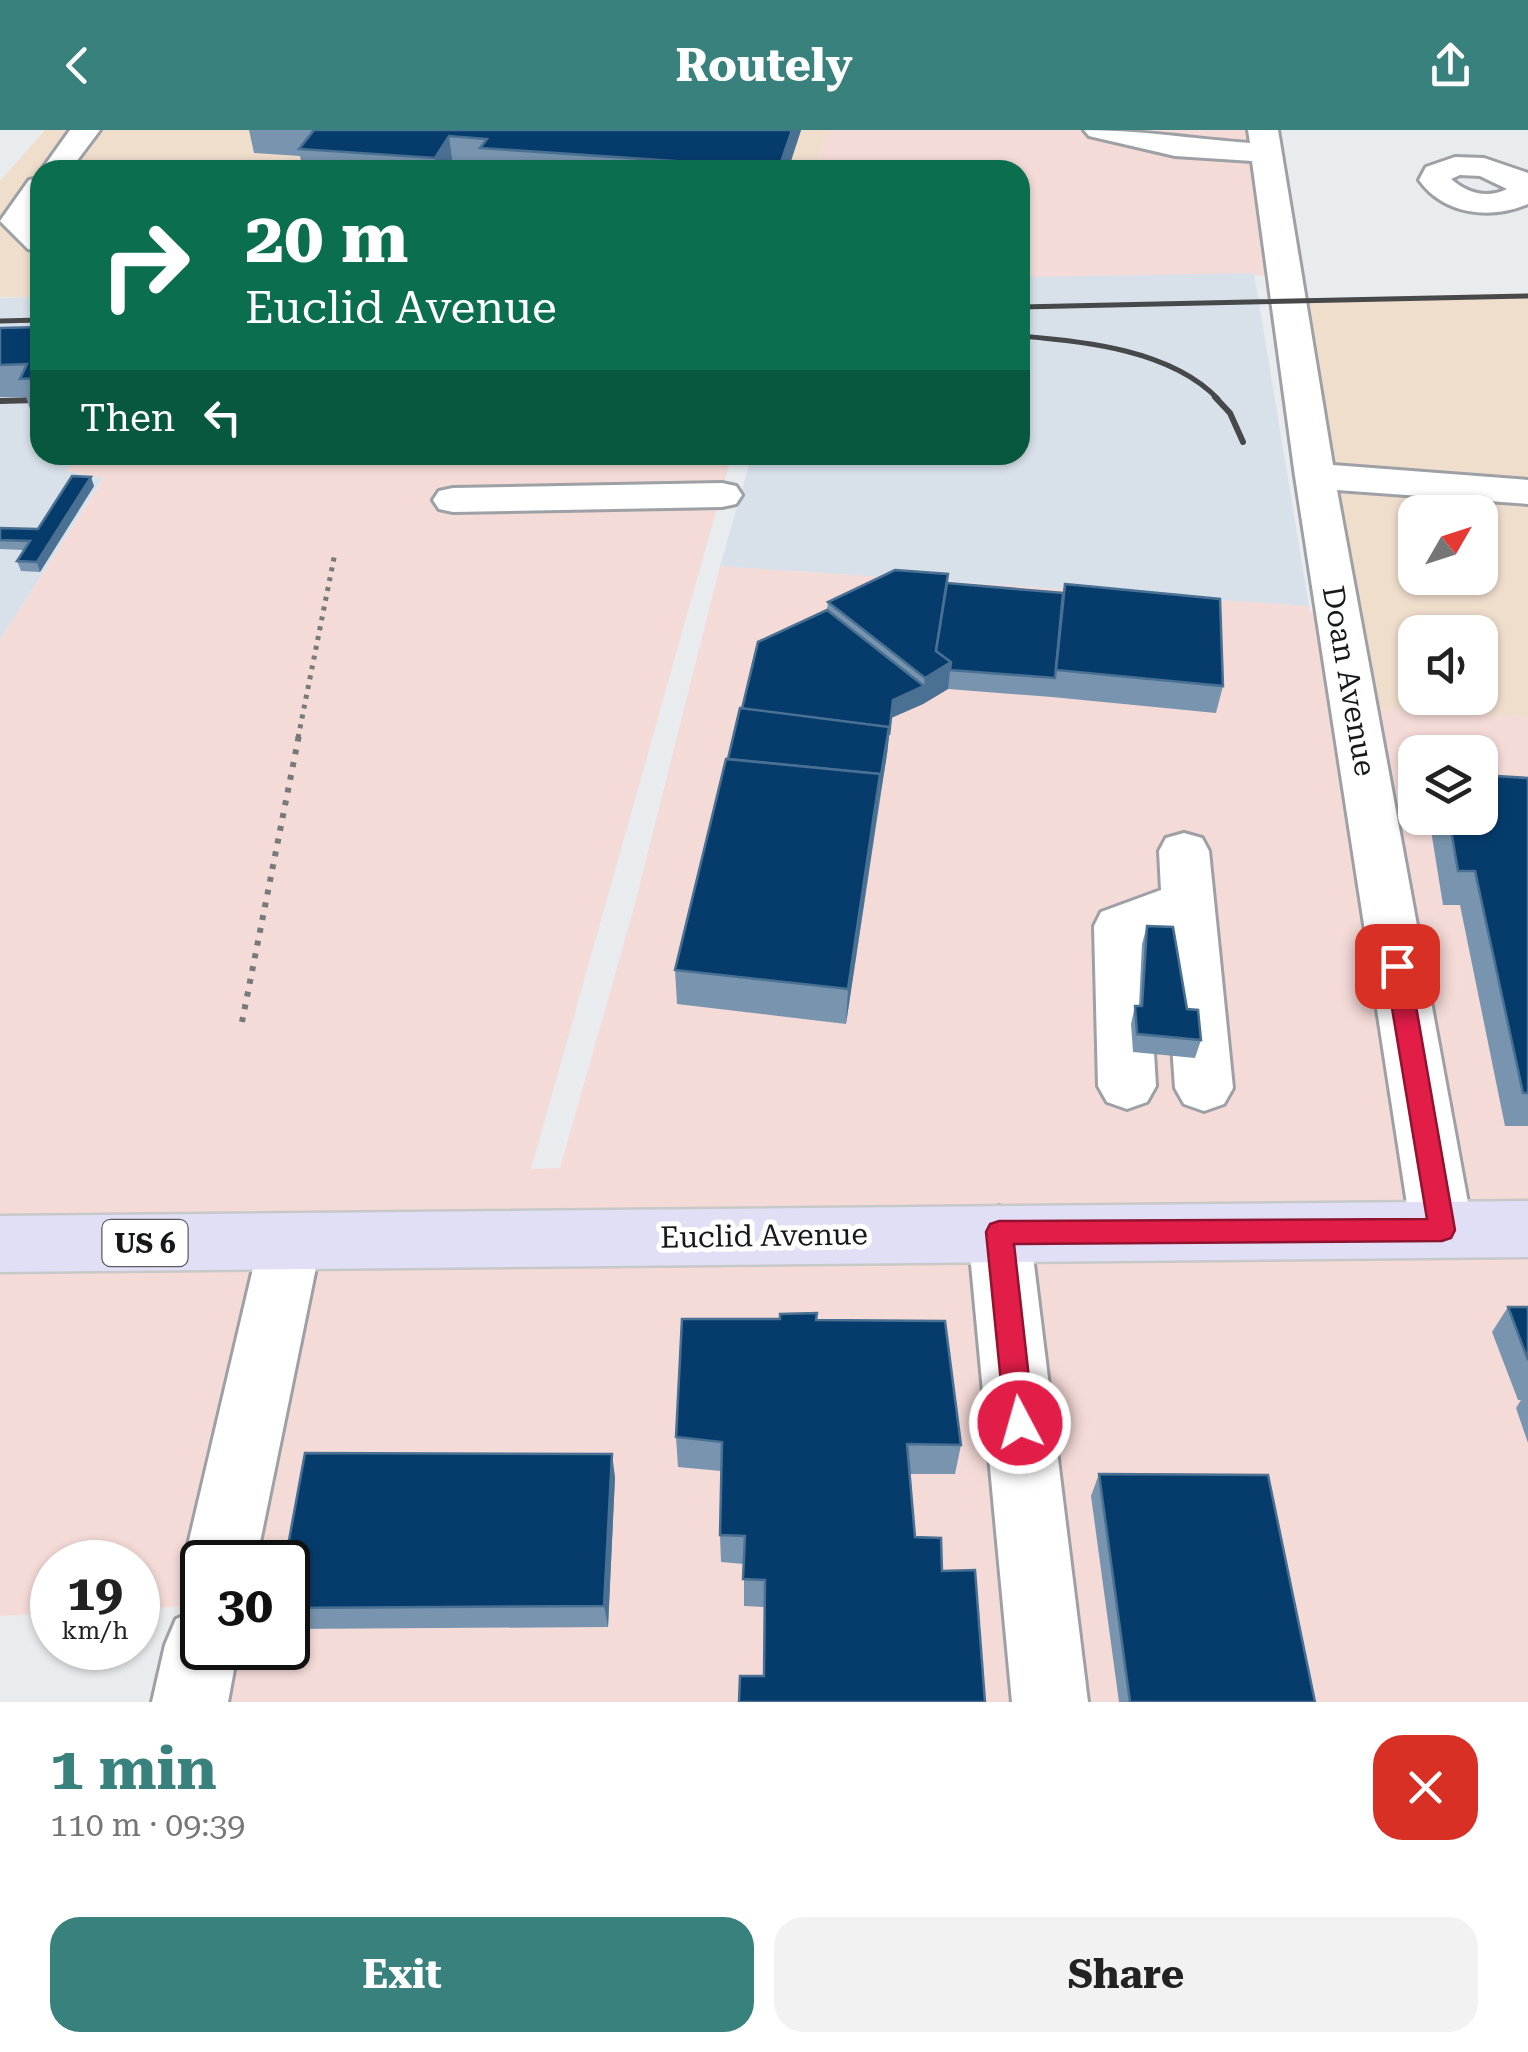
<!DOCTYPE html>
<meta charset="utf-8">
<style>
body{margin:0;font-family:"Roboto Serif",serif;background:#f2f2f2;color:#222;height:100vh;display:flex;flex-direction:column;font-size:38px;white-space:nowrap}
*{box-sizing:border-box;margin:0}
p{font-size:32px;color:#767676}
.icon{flex:none;width:55px;height:55px;fill:none;stroke:currentColor;stroke-width:2;stroke-linecap:round;stroke-linejoin:round}
.map{position:relative;height:1572px;overflow:hidden}
.panel{display:flex;flex-direction:column;background:#fff;flex:1}
.panel>*{flex:none}
.top-card{position:absolute;left:30px;top:30px;width:1000px;height:305px;border-radius:30px;box-shadow:0 2px 8px #0004;background:#0b6e4f;color:#fff;overflow:hidden}
.needle{width:65px;rotate:51deg}
.tools{position:absolute;left:1398px;top:365px;display:grid;gap:20px}
.tools a{display:grid;place-items:center;width:100px;height:100px;border-radius:20px;background:#fff;box-shadow:0 2px 8px #0004;font-size:50px}
.speed{position:absolute;left:30px;top:1410px;display:flex;gap:20px;font-size:50px;font-weight:700;text-align:center}
.speed>*{display:grid;place-content:center;width:130px;height:130px;border-radius:50%;background:#fff;box-shadow:0 2px 8px #0004;line-height:1}
.speed small{font-size:25px;font-weight:400}
.speed .limit{border:5px solid #111;border-radius:15px;background:#fff;color:#111}
.pin{position:absolute;display:grid;place-items:center;width:85px;height:85px;color:#fff;margin:-42px;border-radius:20px;box-shadow:0 5px 15px #0006}
.me{position:absolute;width:110px;margin:-55px;rotate:354deg;stroke-linejoin:round;filter:drop-shadow(0 0 8px #0008)}
.turn{display:flex;align-items:center;gap:35px;height:210px;padding:0 50px;font-size:45px}
.turn .icon{width:130px;height:130px;stroke-width:2.5}
.turn b{display:block;font-size:70px;line-height:85px}
.then{display:flex;align-items:center;height:95px;padding:0 50px;background:#0003;gap:20px;font-size:38px}
.round{display:grid;place-items:center;flex:none;width:105px;height:105px;border-radius:30px;background:#f2f2f2}
.summary{display:flex;align-items:center;justify-content:space-between;height:170px;padding:0 50px}
h1{font-size:60px;font-weight:700;line-height:75px;color:#39817d}
.action{display:flex;gap:20px;margin-top:auto;padding:20px 50px}
.action a{flex:1;height:115px;border-radius:30px;background:#39817d;color:#fff;font-size:40px;font-weight:700;line-height:115px;text-align:center}
.action a+a{background:#f2f2f2;color:#222}
header{display:flex;justify-content:space-between;align-items:center;height:130px;padding:0 50px;background:#39817d;color:#fff;font-size:45px;font-weight:700}
.map>svg:first-child{display:block}
</style>
<header><svg class="icon" aria-label="back" viewBox="0 0 24 24"><path d="M15 5l-7 7 7 7"/></svg>Routely<svg class="icon" aria-label="share" viewBox="0 0 24 24"><path d="M12 15V3M7 8l5-5 5 5M5 13v7h14v-7"/></svg></header>
<div class="map">
<svg width="1528" height="1572" viewBox="0 0 1528 1572">
<rect width="100%" height="100%" fill="#e9ecef"/>
<g fill="#f5dbd8" fill-rule="evenodd">
<polygon points="827,0 1263,0 1286,145 1020,149 1020,40 816,40"/>
<path d="M77,325H732L531,1039L560,1038L633,781L720,436L1309,476L1310,482L1317,483L1354,577L1528,587V1572H190L202,1515L288,1518V1432H202V1475L138,1479V1432H52V1483L0,1486V510L103,349L66,341ZM1415,622H1480V688H1415Z"/>
</g>
<g fill="#f0decd" fill-rule="evenodd">
<polygon points="45,0 827,0 816,40 40,40 40,167 0,167 0,51"/>
<path d="M1528,166V587L1353,577L1288,172ZM1415,382H1480V448H1415ZM1415,502H1480V568H1415Z"/>
</g>
<g fill="#d8e1ea">
<polygon points="1254,143 1309,476 720,436 752,325 1020,325 1020,147"/>
<polygon points="40,167 40,325 77,325 66,341 103,348 0,510 0,168"/>
</g>
<g fill="none" stroke-linecap="round" stroke-linejoin="round">
<defs>
<g id="minor">
<polygon points="70,0 100,0 70,40 40,42"/>
<path d="M1084,0C1140,0 1194,9 1250,13L1248,0H1278L1333,335L1528,350V374L1337,360L1473,1100L1464,1119L1442,1126L1420,1119L1411,1100L1295,346L1252,31L1175,26L1089,6Z"/>
<path d="M1455,27L1484,28L1528,43V74C1491,90 1444,85 1419,50L1426,37ZM1460,45L1480,46L1507,59C1487,69 1467,63 1451,49Z"/>
<polygon points="40,48 40,78 33,88 40,94 40,122 28,119 0,91 29,50"/>
<polygon points="722,353 736,356 742,365 736,374 722,377 453,382 439,379 433,370 439,361 453,358"/>
<polygon points="1184,703 1202,708 1209,721 1233,958 1224,974 1204,981 1184,974 1175,958 1164,799 1147,806 1156,956 1147,972 1127,979 1107,972 1098,956 1094,796 1101,782 1161,760 1159,721 1166,708"/>
<polygon points="999,1076 1021,1083 1030,1102 1088,1572 1012,1572 968,1102 977,1083"/>
<polygon points="290,1086 312,1094 321,1113 256,1432 202,1432 202,1460 195,1457 184,1432 259,1113 268,1094"/>
<polygon points="202,1478 202,1518 238,1518 228,1572 152,1572 165,1515 176,1489"/>
</g>
<polygon id="major" points="1528,1071 1528,1127 0,1142 0,1086"/>
</defs>
<use href="#minor" stroke="#9da0a4" stroke-width="6"/>
<use href="#major" stroke="#c7c8c8" stroke-width="5"/>
<polyline stroke="#77797b" stroke-width="5" stroke-dasharray="4 6" stroke-linecap="butt" points="298,608 335,423"/>
<polyline stroke="#77797b" stroke-width="6" stroke-dasharray="5 8" stroke-linecap="butt" points="242,892 299,605"/>
<use href="#minor" fill="#fff" fill-rule="evenodd"/>
<use href="#major" fill="#e0dff5" fill-rule="evenodd"/>
<g stroke="#47484a" stroke-width="5">
<polyline points="1020,177 1528,166"/>
<polyline points="0,191 40,190"/>
<path d="M1020,206C1084,211 1171,220 1218,269"/>
</g>
<g stroke="#47484a" stroke-width="6">
<polyline points="1215,267 1230,283 1243,312"/>
<polyline points="0,271 37,270"/>
</g>
</g>
<g fill="#7894ae">
<polygon points="249,0 801,0 788,40 483,40 483,38 453,36 451,40 303,40 300,26 254,23"/>
<polygon points="40,197 40,281 31,282 26,267 0,267 0,198"/>
<polygon points="94,356 40,442 21,441 17,431 24,420 0,419 0,398 38,399"/>
<polygon points="947,453 1223,556 1216,583 1052,567 948,559 923,574 891,588 887,624 846,894 677,874 675,840 728,629 742,579 827,480 828,472"/>
<polygon points="1528,648 1528,996 1505,996 1460,775 1443,775 1429,688 1480,688"/>
<polygon points="1147,796 1201,910 1195,928 1133,922 1131,894 1135,876 1139,876 1142,814"/>
<polygon points="1508,1177 1528,1177 1528,1313 1516,1278 1521,1270 1518,1270 1492,1202"/>
<polygon points="817,1190 961,1315 955,1344 910,1344 764,1546 765,1477 744,1476 744,1434 721,1432 720,1405 721,1341 678,1337 676,1307"/>
<polygon points="1099,1344 1315,1572 1119,1572 1091,1366"/>
<polygon points="615,1347 608,1497 288,1499 288,1432"/>
</g>
<g fill="#4a7193">
<polygon points="792,0 801,0 788,40 779,40"/>
<polygon points="449,6 453,36 451,40 437,40 435,28"/>
<polygon points="91,347 94,356 40,442 37,432"/>
<polygon points="951,532 948,559 923,574 891,588 887,624 878,679 880,651 893,570 924,556 925,548"/>
<polygon points="880,644 878,679 846,894 848,859"/>
<polygon points="612,1324 615,1347 608,1497 604,1476"/>
</g>
<g fill="#063c6c" stroke="#4a7193" stroke-width="2.5">
<polygon points="314,0 792,0 779,38 480,18 487,9 449,6 435,28 299,19"/>
<polygon points="40,197 40,248 20,249 27,234 0,235 0,198"/>
<polygon points="72,346 91,347 37,432 17,431 30,411 0,410 0,398 38,399"/>
<polygon points="895,440 948,444 936,521 951,532 925,548 828,472"/>
<polygon points="947,453 1063,463 1055,548 950,540 951,532 936,521"/>
<polygon points="1065,454 1220,469 1223,556 1056,540"/>
<polygon points="827,480 924,556 893,570 889,605 889,597 742,579 758,512"/>
<polygon points="740,578 889,597 880,651 880,644 728,629"/>
<polygon points="726,629 880,644 848,859 675,840"/>
<polygon points="1480,645 1528,648 1528,963 1523,963 1475,741 1458,741 1449,688 1480,688"/>
<polygon points="1147,796 1173,797 1187,879 1198,880 1201,910 1137,904 1135,876 1142,876"/>
<polygon points="1508,1177 1528,1177 1528,1230"/>
<polygon points="817,1183 816,1190 945,1191 961,1315 907,1314 915,1407 941,1408 942,1441 975,1440 985,1572 739,1572 740,1546 764,1546 765,1450 743,1449 745,1406 720,1405 722,1312 676,1307 682,1189 780,1189 780,1184"/>
<polygon points="305,1323 612,1324 604,1476 288,1478 288,1432 285,1432"/>
<polygon points="1099,1344 1268,1345 1315,1572 1130,1572"/>
</g>
<polygon fill="#e11d48" stroke="#92132f" stroke-width="2.5" points="1397,827 1409,836 1455,1100 1451,1108 1442,1111 1014,1114 1034,1293 1030,1302 1020,1306 1009,1302 1005,1293 986,1102 990,1094 999,1091 1427,1089 1385,836"/>
<g text-anchor="middle" stroke-width="10" stroke-linejoin="round" paint-order="stroke">
<rect fill="#fff" stroke="#5d5d5f" stroke-width="2.5" x="102.5" y="1090" width="85" height="46" rx="8"/>
<g font-size="28" font-weight="bold" fill="#17181a">
<text x="145" y="1123">US 6</text>
</g>
<g font-size="30" fill="#17181a" stroke="#fff">
<text transform="translate(1349 551) rotate(80)" y="10">Doan Avenue</text>
<text transform="translate(764 1106) rotate(-1)" y="10">Euclid Avenue</text>
</g>
</g>
</svg>
<div class="tools">
<a><svg class="needle" viewBox="-14 -14 28 28"><path d="M0-13l5 13h-10z" fill="#e53935"/><path d="M0 13l5-13h-10z" fill="#767676"/></svg></a>
<a><svg class="icon" aria-label="sound" viewBox="0 0 24 24"><path d="M4 9h4l5-4v14l-5-4H4zM17 9q2 3 0 6"/></svg></a>
<a><svg class="icon" aria-label="layers" viewBox="0 0 24 24"><path d="M12 4l9 5-9 5-9-5zM3 14l9 5 9-5"/></svg></a>
</div>
<div class="speed"><div>19<small>km/h</small></div><div class="limit">30</div></div>
<div class="pin" style="left:1397px;top:836px;background:#d93025"><svg class="icon" aria-label="arrive" viewBox="0 0 24 24"><path d="M6 21V4h12l-3 4 3 4H6"/></svg></div>
<svg class="me" style="left:1020px;top:1293px" viewBox="-20 -20 40 40"><circle r="17" fill="#e11d48" stroke="#fff" stroke-width="3"/><path d="M0-11L8 9 0 5-8 9z" fill="#fff"/></svg>
<div class="top-card">
<div class="turn"><svg class="icon" aria-label="right" viewBox="0 0 24 24"><path d="M7 20v-9h11M14 6l5 5-5 5"/></svg><div><b>20 m</b>Euclid Avenue</div></div>
<div class="then">Then<svg class="icon" aria-label="left" viewBox="0 0 24 24"><path d="M17 20v-9H6M10 6l-5 5 5 5"/></svg></div>
</div>
</div>
<section class="panel">
<div class="summary"><div><h1>1 min</h1><p>110 m · 09:39</p></div><a class="round" style="background:#d93025;color:#fff"><svg class="icon" aria-label="close" viewBox="0 0 24 24"><path d="M6 6l12 12M18 6L6 18"/></svg></a></div>
<div class="action"><a>Exit</a><a>Share</a></div>
</section>
